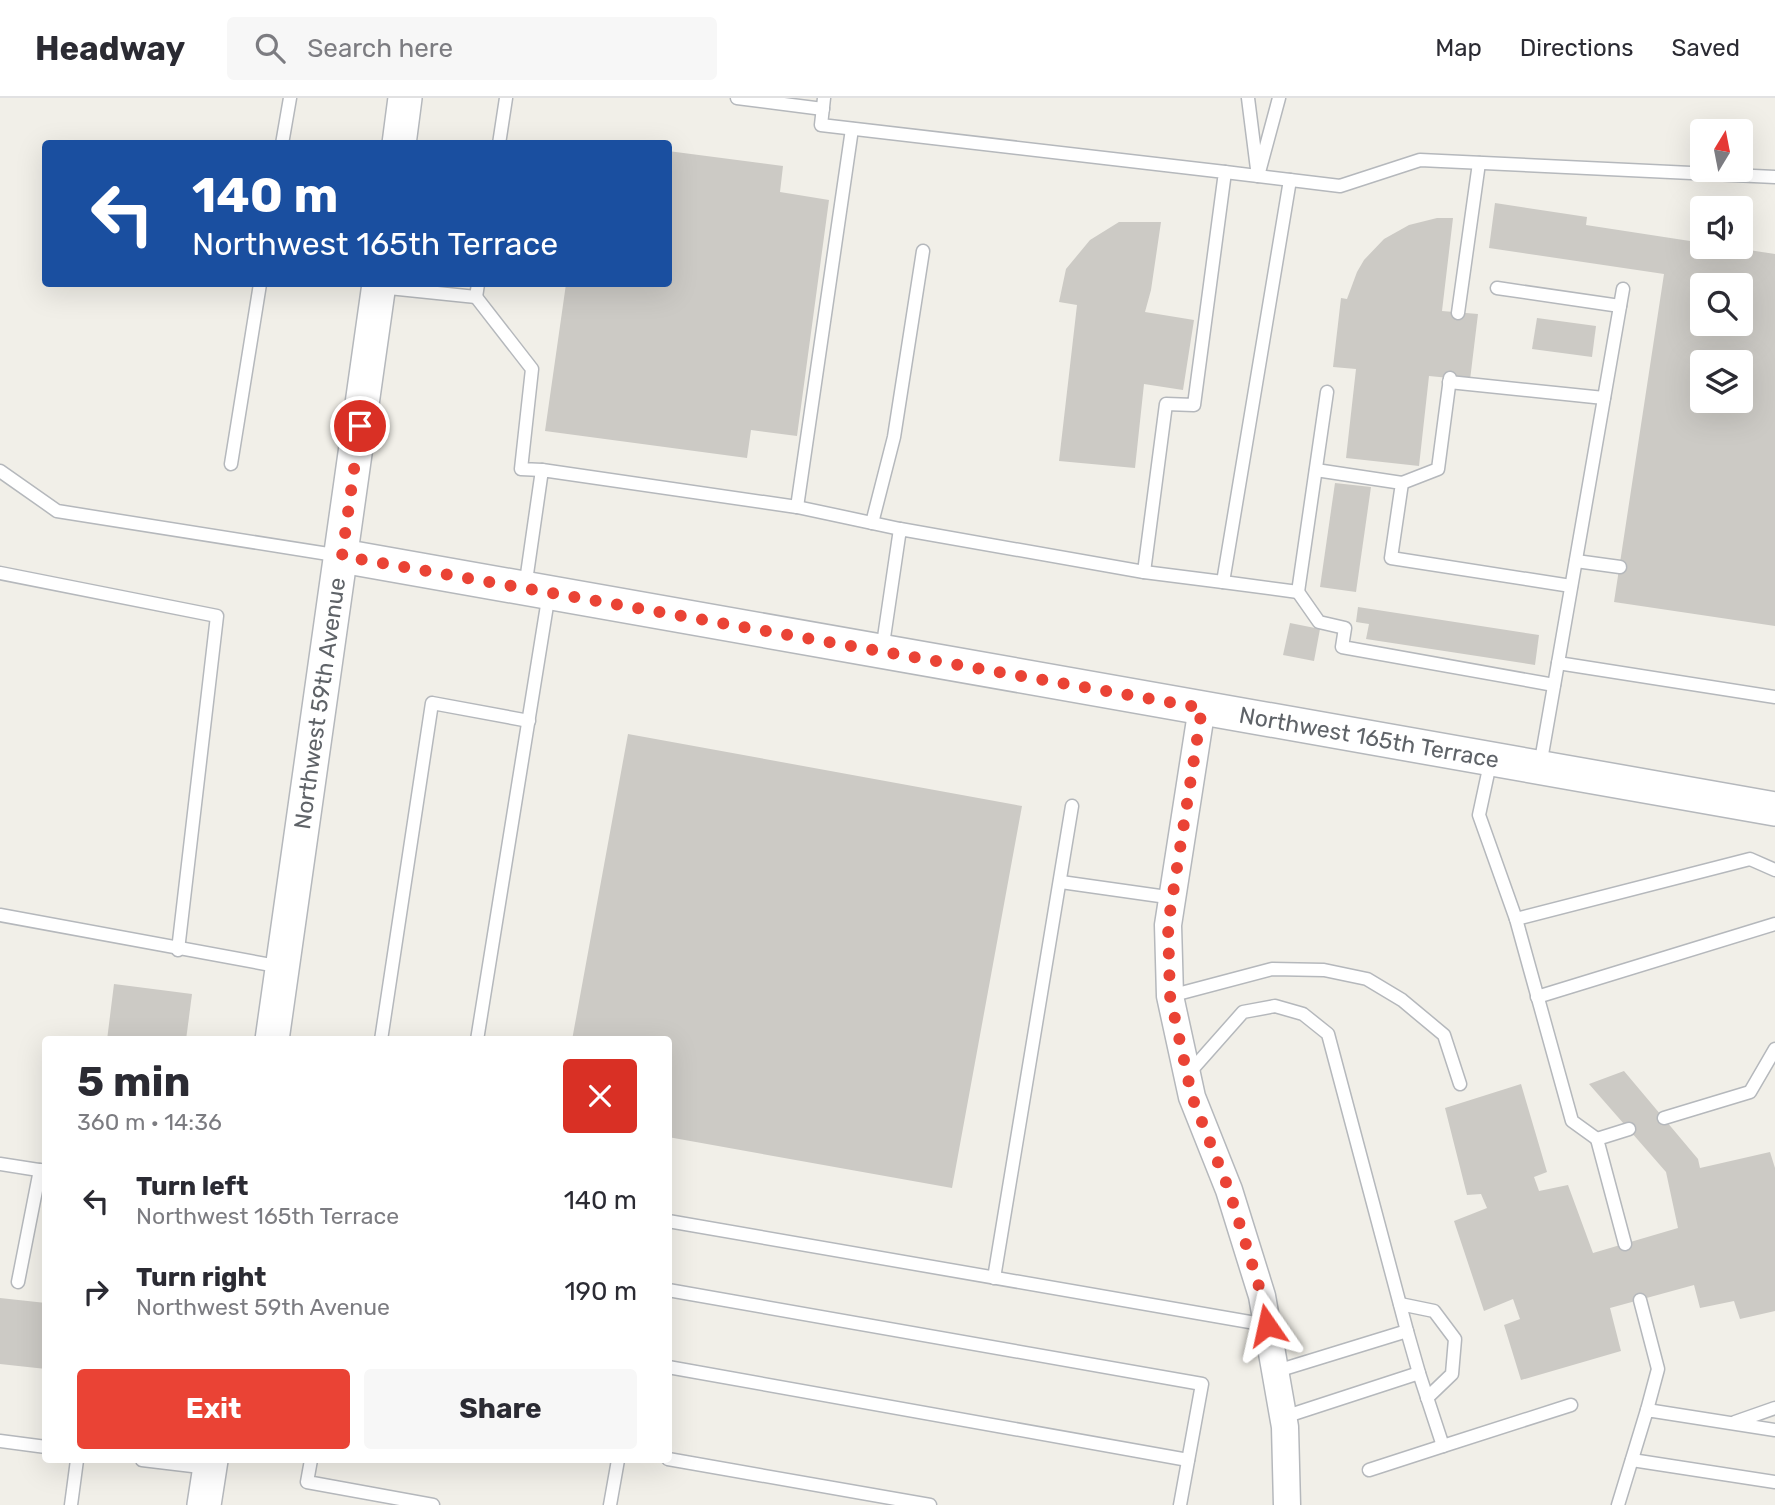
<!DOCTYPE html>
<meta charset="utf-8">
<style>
body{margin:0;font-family:Rubik,sans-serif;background:#f7f7f7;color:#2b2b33;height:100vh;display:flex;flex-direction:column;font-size:26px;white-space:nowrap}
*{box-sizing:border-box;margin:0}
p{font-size:23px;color:#7c7c81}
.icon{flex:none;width:38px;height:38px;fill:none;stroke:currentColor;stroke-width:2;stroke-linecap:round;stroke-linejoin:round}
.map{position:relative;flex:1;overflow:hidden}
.details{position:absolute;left:42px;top:938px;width:630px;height:427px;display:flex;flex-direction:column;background:#fff;border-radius:7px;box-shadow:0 7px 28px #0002}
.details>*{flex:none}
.banner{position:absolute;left:42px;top:42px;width:630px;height:147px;border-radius:7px;box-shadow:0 7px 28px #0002;background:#1a4fa0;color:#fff;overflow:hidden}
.needle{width:46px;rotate:10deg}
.buttons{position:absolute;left:1690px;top:21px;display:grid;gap:14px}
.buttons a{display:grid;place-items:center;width:63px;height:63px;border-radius:7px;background:#fff;box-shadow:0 7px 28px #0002;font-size:35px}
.pin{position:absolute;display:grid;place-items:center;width:60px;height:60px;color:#fff;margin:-30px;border:4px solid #fff;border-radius:50%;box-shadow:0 2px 7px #0007}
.me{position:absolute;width:77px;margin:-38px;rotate:349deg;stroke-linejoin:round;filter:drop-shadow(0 0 5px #0008)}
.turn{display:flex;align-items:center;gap:24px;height:147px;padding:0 35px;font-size:32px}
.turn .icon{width:91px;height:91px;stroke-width:2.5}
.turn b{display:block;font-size:49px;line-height:60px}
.round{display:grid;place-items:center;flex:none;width:74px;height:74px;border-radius:7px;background:#f7f7f7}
.headline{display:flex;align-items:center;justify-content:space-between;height:119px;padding:0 35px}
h1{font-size:42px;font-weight:700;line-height:52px}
.cta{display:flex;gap:14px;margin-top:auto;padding:14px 35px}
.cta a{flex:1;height:80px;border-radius:7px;background:#ea4335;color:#fff;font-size:28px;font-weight:700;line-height:80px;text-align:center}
.cta a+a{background:#f7f7f7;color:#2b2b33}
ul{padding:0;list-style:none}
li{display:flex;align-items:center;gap:21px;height:91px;padding:0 35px}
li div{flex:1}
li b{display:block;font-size:26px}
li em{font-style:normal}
header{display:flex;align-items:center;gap:42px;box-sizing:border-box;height:98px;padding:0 35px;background:#fff;border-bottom:2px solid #e1e1e2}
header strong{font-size:33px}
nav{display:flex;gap:38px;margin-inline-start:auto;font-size:24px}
.search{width:490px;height:63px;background:#f7f7f7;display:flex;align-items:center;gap:18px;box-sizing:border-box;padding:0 24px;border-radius:7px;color:#7c7c81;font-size:26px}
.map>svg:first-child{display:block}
</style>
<header>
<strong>Headway</strong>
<div class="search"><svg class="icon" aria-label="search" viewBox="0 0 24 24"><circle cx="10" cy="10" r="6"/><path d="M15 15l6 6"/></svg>Search here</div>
<nav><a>Map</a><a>Directions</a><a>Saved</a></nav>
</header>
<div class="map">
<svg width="1775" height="1407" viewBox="0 0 1775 1407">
<rect width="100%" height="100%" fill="#f1efe8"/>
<g fill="#cccac5" fill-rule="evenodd">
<polygon points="668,53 783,68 780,94 829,102 797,338 751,332 747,360 545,333 566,186 668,186"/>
<path d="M1495,105L1587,119L1586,127L1703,145V149H1729L1775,156V528L1614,504L1664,176L1489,150ZM1703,187H1741V226H1703ZM1703,264H1741V303H1703Z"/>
<polygon points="1437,120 1453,120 1442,213 1478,216 1470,282 1429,278 1419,368 1346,360 1356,271 1333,269 1341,200 1347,201 1357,174 1364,162 1384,141 1409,127"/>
<polygon points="1119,124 1161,124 1151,192 1145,214 1194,222 1183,292 1144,286 1135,370 1059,363 1077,207 1059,204 1066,171 1090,142"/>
<polygon points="1537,220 1596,228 1592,259 1532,251"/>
<polygon points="1335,385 1371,389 1356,494 1320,489"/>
<polygon points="1358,509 1539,537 1535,567 1366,541 1369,526 1356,524"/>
<polygon points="1290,525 1320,531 1314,563 1283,557"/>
<polygon points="628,636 1022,708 952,1090 668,1039 668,942 572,942"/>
<polygon points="114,886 192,896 186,942 107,942"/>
<polygon points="1624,973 1698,1061 1700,1070 1770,1054 1775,1070 1775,1213 1740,1221 1734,1203 1700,1210 1694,1187 1610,1210 1621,1253 1521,1282 1504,1227 1520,1221 1513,1201 1484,1213 1454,1123 1487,1110 1481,1096 1467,1097 1445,1010 1521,986 1547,1074 1534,1079 1539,1093 1568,1087 1593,1155 1678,1130 1666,1074 1589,986"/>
<polygon points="0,1200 46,1205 46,1271 0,1266"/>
</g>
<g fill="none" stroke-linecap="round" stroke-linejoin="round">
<defs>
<g id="service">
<polyline points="737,0 823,11"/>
<polyline points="824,0 821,27 1225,74 1194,307 1166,306 1144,474 900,431 882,553"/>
<polyline points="1248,0 1257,71"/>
<polyline points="282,46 290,0"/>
<polyline points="499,46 506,0"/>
<polyline points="1225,74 1340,88 1420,62 1775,79"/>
<polyline points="1258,78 1279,0"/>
<polyline points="379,189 476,199 478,186"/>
<polyline points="1497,190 1620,208"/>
<polyline points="1623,191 1558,565 1775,599"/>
<polyline points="476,199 532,271 521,371 542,372"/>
<polyline points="1458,215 1479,65"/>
<polyline points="1449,284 1604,300"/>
<polyline points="231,366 260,186"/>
<polyline points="1316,372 1402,385 1391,460 1571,488"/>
<polyline points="0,373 57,413 341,458"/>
<polyline points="1402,385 1438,371 1450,280"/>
<polyline points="797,409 852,31"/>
<polyline points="872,425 894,339 923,153"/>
<polyline points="1576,463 1620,469"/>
<polyline points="1144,474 1223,484 1290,82"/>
<polyline points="0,475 217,518 178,852"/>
<polyline points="1223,484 1298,494 1327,294"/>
<polyline points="525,490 542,372 797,409 900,431"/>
<polyline points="1298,494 1319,524 1345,530 1342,549 1554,587"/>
<polyline points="1491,661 1479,717 1516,821 1572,1023 1597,1041"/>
<polyline points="1540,668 1558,565"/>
<polyline points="1061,784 1174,800"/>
<polyline points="0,817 282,869"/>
<polyline points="1516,821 1750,761 1775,772"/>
<polyline points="1170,898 1272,871 1324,872 1367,881 1402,902 1444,937 1460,986"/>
<polyline points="1537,899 1775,826"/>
<polyline points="381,942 432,605 529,623"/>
<polyline points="477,942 549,495"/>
<polyline points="1189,975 1243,914 1275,908 1303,916 1328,936 1407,1233 1277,1273"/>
<polyline points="1664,1020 1750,994 1775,951"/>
<polyline points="0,1066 45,1073"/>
<polyline points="668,1123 1267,1227"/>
<polyline points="1625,1146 1597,1041 1629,1031"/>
<polyline points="994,1180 1072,708"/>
<polyline points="18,1184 40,1072"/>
<polyline points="668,1192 1202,1286 1180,1407"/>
<polyline points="1640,1202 1658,1271 1647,1312"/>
<polyline points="1400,1206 1434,1213 1455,1241 1452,1276 1427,1300"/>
<polyline points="1407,1233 1419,1275"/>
<polyline points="668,1269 1188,1362"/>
<polyline points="1284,1319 1419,1275 1443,1348 1571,1307"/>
<polyline points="1735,1324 1775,1310"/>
<polyline points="0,1343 46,1349"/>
<polyline points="668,1361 930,1407"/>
<polyline points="142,1362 209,1370"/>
<polyline points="311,1362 307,1384 433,1407"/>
<polyline points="1632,1362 1775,1384"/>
<polyline points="1369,1372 1443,1348"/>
<polyline points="71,1407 77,1362"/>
<polyline points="610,1407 618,1362"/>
<polyline points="1618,1407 1647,1312 1775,1332"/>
</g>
<polyline id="minor" points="1202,609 1168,827 1170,898 1192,999 1229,1092 1262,1198 1285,1329 1287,1407"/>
<g id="tertiary">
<polyline points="399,46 405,0"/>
<path id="s1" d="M342,458L1775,711"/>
<path id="s2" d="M272,942L379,186"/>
<polyline points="204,1407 211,1362"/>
</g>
</defs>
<use href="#service" stroke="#b5b8bc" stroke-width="15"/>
<use href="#minor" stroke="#b5b8bc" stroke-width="29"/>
<use href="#tertiary" stroke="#b5b8bc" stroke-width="36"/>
<use href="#service" stroke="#fff" stroke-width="12"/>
<use href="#minor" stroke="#fff" stroke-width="26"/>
<use href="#tertiary" stroke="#fff" stroke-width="33"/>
</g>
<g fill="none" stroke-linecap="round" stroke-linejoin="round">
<polyline stroke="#ea4335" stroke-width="12" stroke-dasharray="0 21.6" points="360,328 342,458 1202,610 1168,827 1170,898 1192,999 1229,1092 1262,1198 1267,1227"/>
</g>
<g text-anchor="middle" stroke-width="5" stroke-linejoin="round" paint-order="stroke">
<g font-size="23" fill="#5f6368" stroke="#fff">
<text dy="8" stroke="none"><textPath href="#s2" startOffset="340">Northwest 59th Avenue</textPath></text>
<text dy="8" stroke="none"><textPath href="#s1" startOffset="1043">Northwest 165th Terrace</textPath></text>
</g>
</g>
</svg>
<div class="buttons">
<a><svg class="needle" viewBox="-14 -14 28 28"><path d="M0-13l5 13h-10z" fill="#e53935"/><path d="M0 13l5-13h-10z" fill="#7c7c81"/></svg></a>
<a><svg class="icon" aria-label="sound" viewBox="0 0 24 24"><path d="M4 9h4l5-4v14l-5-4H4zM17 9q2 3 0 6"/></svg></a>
<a><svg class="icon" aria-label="search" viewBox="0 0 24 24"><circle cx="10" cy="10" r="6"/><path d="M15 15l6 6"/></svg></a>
<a><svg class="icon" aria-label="layers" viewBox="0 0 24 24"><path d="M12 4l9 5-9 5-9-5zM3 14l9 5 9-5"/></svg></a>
</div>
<div class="pin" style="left:360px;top:328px;background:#d93025"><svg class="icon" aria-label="arrive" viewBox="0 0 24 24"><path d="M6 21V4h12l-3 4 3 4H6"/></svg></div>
<svg class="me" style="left:1267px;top:1227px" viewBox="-20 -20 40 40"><path d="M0-17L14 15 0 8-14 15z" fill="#ea4335" stroke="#fff" stroke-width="4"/></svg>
<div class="banner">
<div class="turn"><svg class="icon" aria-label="left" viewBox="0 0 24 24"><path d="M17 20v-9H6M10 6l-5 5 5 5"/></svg><div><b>140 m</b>Northwest 165th Terrace</div></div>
</div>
<section class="details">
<div class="headline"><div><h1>5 min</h1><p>360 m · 14:36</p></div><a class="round" style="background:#d93025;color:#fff"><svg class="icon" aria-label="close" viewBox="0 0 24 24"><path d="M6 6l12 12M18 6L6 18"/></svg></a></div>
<ul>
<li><svg class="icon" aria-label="left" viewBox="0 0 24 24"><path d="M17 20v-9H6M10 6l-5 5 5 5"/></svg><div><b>Turn left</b><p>Northwest 165th Terrace</p></div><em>140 m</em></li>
<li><svg class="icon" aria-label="right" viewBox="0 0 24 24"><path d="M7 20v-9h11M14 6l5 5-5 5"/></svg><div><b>Turn right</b><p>Northwest 59th Avenue</p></div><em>190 m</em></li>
</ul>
<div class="cta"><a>Exit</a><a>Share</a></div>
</section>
</div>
